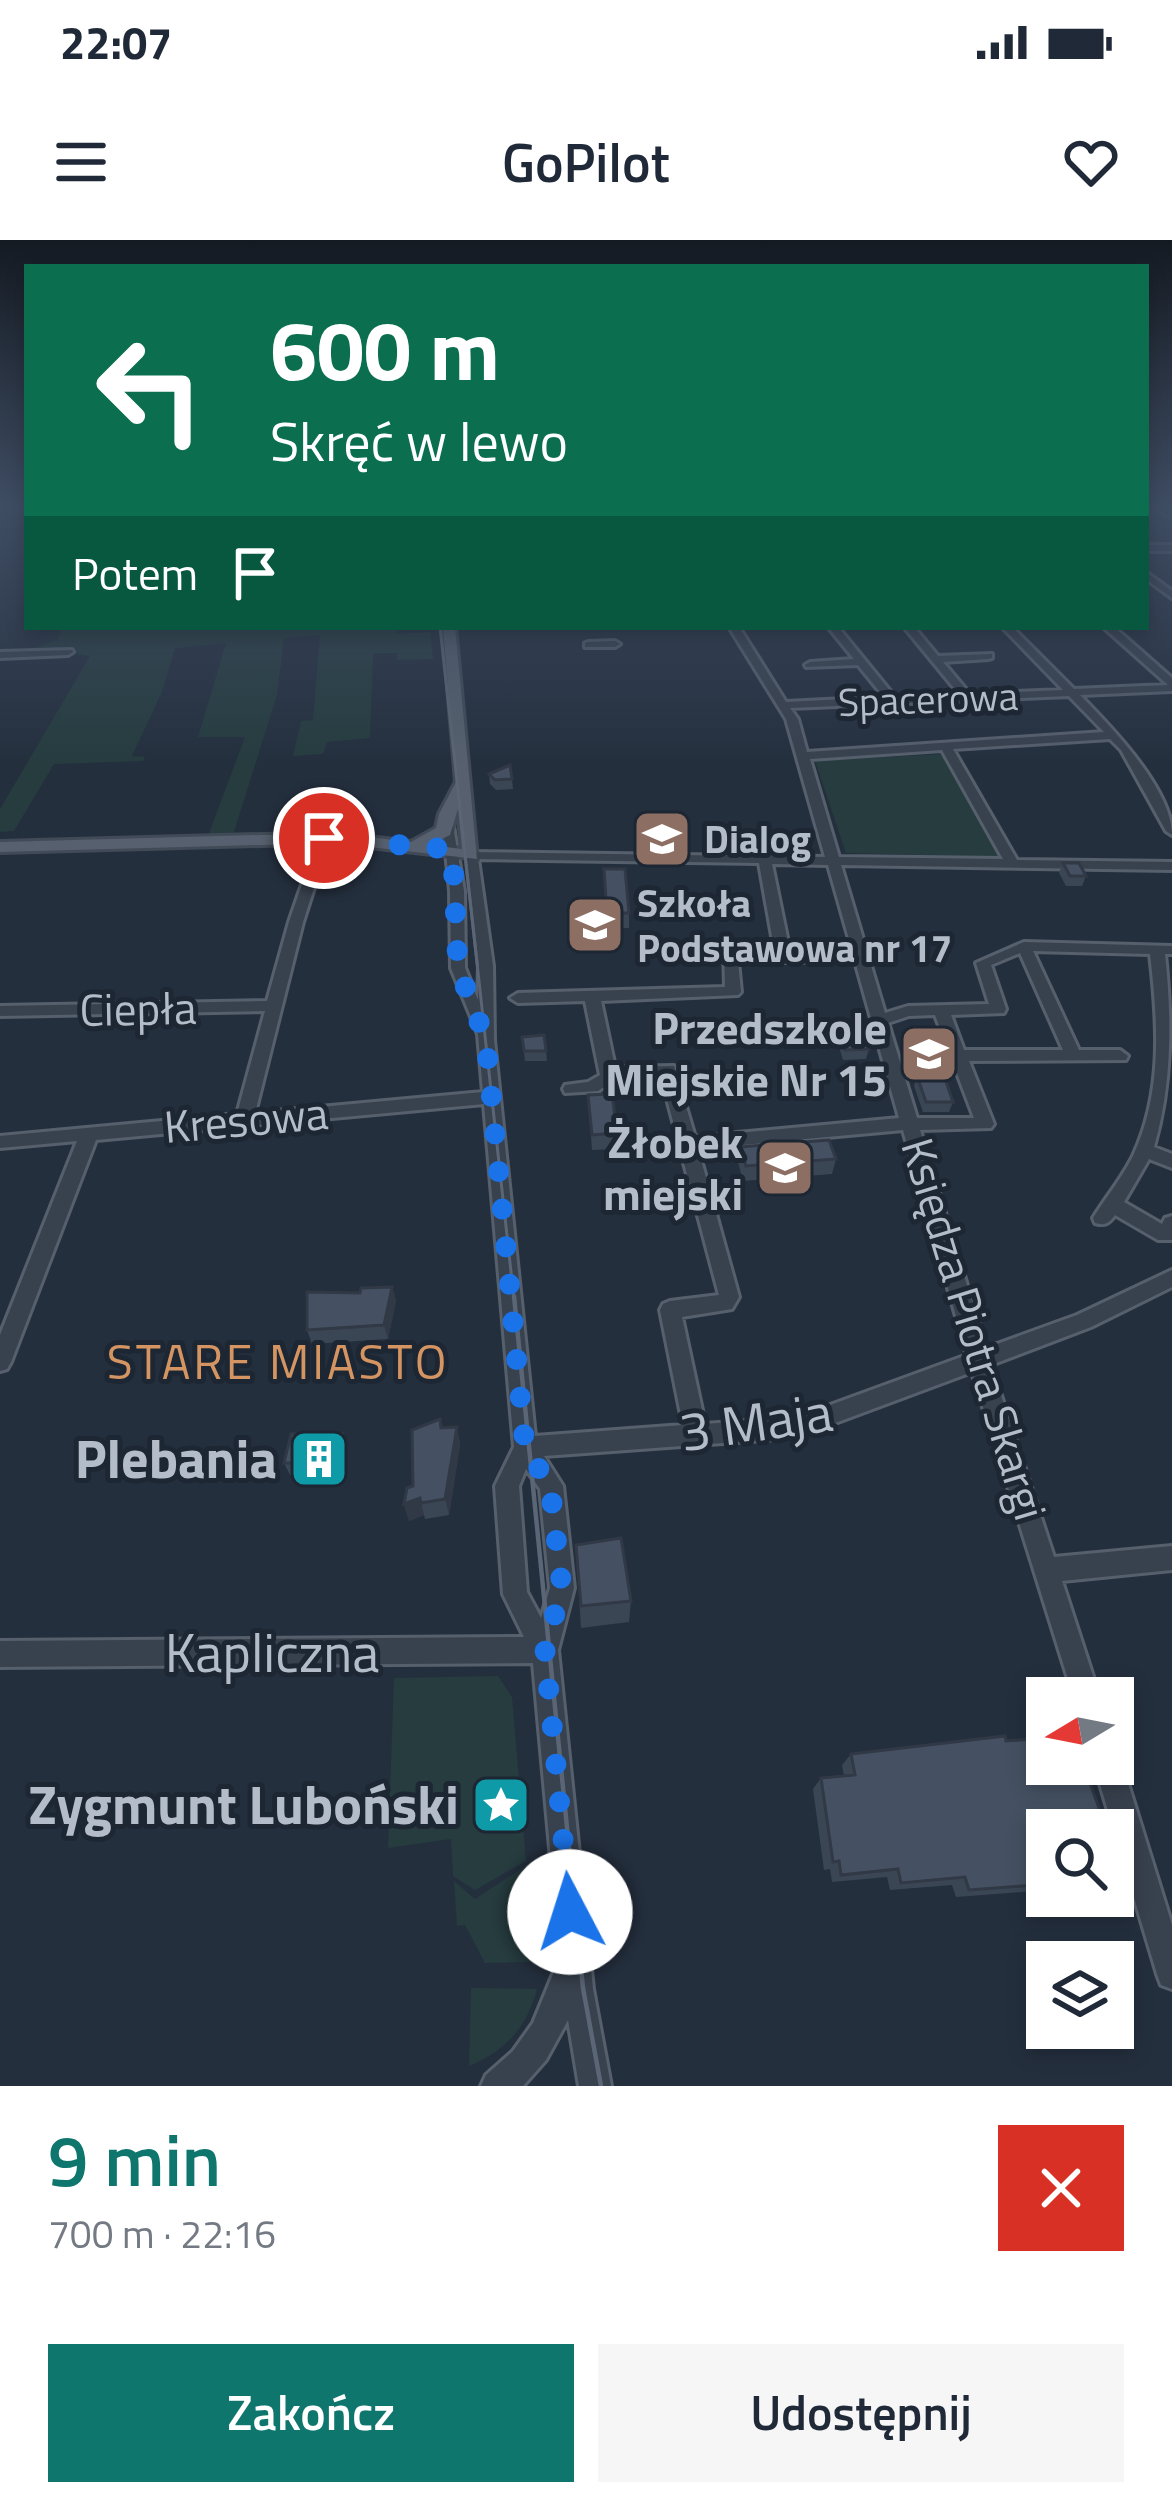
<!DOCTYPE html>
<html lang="pl">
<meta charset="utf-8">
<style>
body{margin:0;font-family:"Titillium Web",sans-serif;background:#f6f6f7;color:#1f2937;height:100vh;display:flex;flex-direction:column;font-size:45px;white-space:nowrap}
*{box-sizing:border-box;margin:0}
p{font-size:39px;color:#747a83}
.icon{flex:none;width:66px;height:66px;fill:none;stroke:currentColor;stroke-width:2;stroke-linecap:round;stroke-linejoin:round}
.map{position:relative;height:1846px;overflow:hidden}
.details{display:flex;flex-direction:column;background:#fff;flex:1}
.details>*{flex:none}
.banner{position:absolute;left:24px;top:24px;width:1125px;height:366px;border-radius:0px;box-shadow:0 6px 18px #0003;background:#0b6e4f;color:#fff;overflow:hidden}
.needle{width:78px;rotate:260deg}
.fabs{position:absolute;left:1026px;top:1437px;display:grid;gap:24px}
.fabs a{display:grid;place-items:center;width:108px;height:108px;border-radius:0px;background:#fff;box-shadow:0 6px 18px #0003;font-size:60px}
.pin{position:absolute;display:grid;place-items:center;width:102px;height:102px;color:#fff;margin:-51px;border:6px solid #fff;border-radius:50%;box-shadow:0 3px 12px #0007}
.me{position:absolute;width:132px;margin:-66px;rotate:355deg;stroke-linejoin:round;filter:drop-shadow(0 0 9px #0008)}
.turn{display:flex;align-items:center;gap:42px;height:252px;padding:0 48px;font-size:54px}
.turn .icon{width:156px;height:156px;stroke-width:2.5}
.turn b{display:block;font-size:84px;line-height:102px}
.then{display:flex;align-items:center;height:114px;padding:0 48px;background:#0003;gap:24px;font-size:45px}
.round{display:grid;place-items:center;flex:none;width:126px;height:126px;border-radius:0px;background:#f6f6f7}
.head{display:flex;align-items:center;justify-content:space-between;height:204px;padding:0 48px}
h1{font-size:72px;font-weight:600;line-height:90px;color:#0f766e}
.primary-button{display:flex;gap:24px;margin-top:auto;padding:24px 48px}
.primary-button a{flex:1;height:138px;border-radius:0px;background:#0f766e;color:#fff;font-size:48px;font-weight:600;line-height:138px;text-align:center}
.primary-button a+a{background:#f6f6f7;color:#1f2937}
.status{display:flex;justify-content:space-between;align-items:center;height:84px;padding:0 60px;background:#fff;direction:ltr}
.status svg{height:33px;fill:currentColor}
header{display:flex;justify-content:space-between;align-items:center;height:156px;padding:0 48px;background:#fff;font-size:54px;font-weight:600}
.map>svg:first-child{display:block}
</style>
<div class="status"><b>22:07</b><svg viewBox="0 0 49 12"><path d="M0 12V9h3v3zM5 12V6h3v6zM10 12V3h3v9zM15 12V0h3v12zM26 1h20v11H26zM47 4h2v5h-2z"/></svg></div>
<header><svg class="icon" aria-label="menu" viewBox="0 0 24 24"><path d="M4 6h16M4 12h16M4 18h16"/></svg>GoPilot<svg class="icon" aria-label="heart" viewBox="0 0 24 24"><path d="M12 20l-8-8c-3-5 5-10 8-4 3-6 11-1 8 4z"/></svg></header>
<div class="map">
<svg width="1172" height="1846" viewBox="0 0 1172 1846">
<rect width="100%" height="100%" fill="#242f3e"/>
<g fill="#263c3f">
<polygon points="63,387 396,387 397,394 430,392 433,419 397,420 397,413 373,414 370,498 327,502 323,514 293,516 301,481 313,480 320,395 284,398 277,455 233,595 208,596 245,497 198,497 226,403 175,408 162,452 132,516 145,517 143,521 54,524 14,591 0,592 0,569 90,416 33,408 57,400"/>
<polygon points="945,514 1005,617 846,613 815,521"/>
<polygon points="498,1436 512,1457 526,1621 475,1650 453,1636 451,1599 388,1608 394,1438"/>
<polygon points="527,1625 536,1722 485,1723 465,1685 457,1686 454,1641 475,1659"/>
<path d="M471,1748L537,1749C527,1788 505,1811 469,1826Z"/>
</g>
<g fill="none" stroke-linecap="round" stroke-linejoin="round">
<defs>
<g id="minor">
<polygon points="1153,266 1162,266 1172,272 1172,278"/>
<rect x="1146" y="305" width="26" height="6"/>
<polygon points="1146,332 1172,351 1172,358 1146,339"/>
<path d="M729,387H739L786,462L884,457L858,425L806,427L805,425L810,422L854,419L828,387H838L895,457L959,454L904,387H914L938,416L992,414V418L988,419L943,422L970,454L1063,450L1002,387H1012L1074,449L1168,445L1103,387H1114L1172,438V451L1080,455C1111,487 1172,549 1172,595L1166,591L1121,510L1110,499L953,509L1017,620L1172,622V630L841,625L885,773L908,766L989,764L976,723L1024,702L1172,706V714H1165C1172,780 1172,844 1154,907L1172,914V928L1149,919L1124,962L1162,984L1165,978L1172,976V1000H1158L1115,975C1109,983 1106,986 1095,983L1093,978C1106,957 1122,938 1133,916C1163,852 1158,782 1150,714L1033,711L1079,810H1120L1128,816L1126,820L969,821L994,884L991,888L920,890L986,1108L1077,1075L1172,1030V1047L1091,1087L991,1125L1054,1317L1172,1306V1330L1062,1341L1100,1458H1074L972,1132L811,1192L776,1199L544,1216L563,1246L574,1348L558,1410L593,1749L611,1846H579L568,1780L546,1820L523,1846H481L486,1835L513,1811L533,1783L560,1717L533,1423L0,1427V1401L524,1397L503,1354L495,1246L514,1207L484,864L96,900L11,1122L7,1129L0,1131V1095L77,901L0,908V896L237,874L265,771L0,776V766L267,761L289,682L318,598L324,594L330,598L303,682L255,873L483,852L478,794L451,728L450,651L443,583L453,586L464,651L465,728L478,760L479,726L466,612L825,617L786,479ZM1069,456L1104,492L807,512L798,479L790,468ZM942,510L1003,619L839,617L810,519ZM478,619L759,623L773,702L733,703L724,707L725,747L518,753L510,758L518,763L585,761L600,835L588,842L565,845L563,849L565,853L598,851L617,838L661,836L719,1055L670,1061L663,1064L660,1070L683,1185L535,1196L494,800L493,726ZM772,624L828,625L853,713L790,712ZM737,711H775L779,720L784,722L855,721L899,878L695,897L674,826L615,827L601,761L738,755L741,752ZM1020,713L1063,810H964L951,775L1004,773L1006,769L991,725ZM935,775L974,878H917L888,783L909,776ZM903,890L967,1115L811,1172L776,1179L705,1184L682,1077L732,1069L739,1057L698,909ZM526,1229L540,1249L550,1348L541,1378L527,1352L519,1246Z"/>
<polygon points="588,402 615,401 620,404 615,407 585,407 585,403"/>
<polygon points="72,410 73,412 68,415 0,418 0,412"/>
<polygon points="1113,1512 1118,1514 1122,1524 1172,1685 1172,1749 1161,1745 1157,1734 1094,1524 1113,1524"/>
</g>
<path id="major" d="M443,387H455L477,619L334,603L0,612V602L334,593L411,602L436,588L439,574L456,542ZM458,569L462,609L430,605L450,595Z"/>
</defs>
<use href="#minor" stroke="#565f6c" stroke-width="6"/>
<use href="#major" stroke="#414a57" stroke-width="6"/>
<use href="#minor" fill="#38414e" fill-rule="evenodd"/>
<use href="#major" fill="#56606e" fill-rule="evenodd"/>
<polyline stroke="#5a6575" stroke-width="3" points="440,387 514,1059"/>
<polyline stroke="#5a6575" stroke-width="4.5" points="514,1056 583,1748 601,1846"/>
</g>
<g fill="#3b4654">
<polygon points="489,534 512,539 513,549 496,550 490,544"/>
<polygon points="1063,623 1086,636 1082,646 1066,646 1059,633"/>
<polygon points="604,629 629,673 629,688 607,688"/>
<polygon points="838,787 869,809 866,819 843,820 836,797"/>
<polygon points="522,797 546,811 547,821 525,821"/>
<polygon points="917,836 953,862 949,872 923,872 914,846"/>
<polygon points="588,855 617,893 617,909 592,910"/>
<polygon points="740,907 836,919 832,934 743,941 738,922"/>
<polygon points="392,1047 396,1061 388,1099 312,1104 307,1090 360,1053"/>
<polygon points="457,1187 460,1205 449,1275 425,1279 424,1275 409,1281 404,1264 442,1188"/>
<polygon points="347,1207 342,1231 336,1236 290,1235 284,1223"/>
<polygon points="576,1305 631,1361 629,1382 581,1388"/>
<polygon points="851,1514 1047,1590 1047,1650 956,1657 952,1645 890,1650 887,1637 832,1642 830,1629 824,1630 813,1549 821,1538 844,1536 842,1525"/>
</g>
<g fill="#303945">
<polygon points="392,1047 396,1061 388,1099 384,1085"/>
<polygon points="457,1187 460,1205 449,1275 445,1259"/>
<polygon points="342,1194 347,1207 342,1231 336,1236 331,1223"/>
<polygon points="420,1258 424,1275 409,1281 404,1264"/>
</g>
<g fill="#455162" stroke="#303945" stroke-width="3">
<polygon points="510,525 512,539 495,540 489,534"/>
<polygon points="1063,623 1079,623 1086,636 1070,636"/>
<polygon points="604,629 625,629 629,673 607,673"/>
<polygon points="861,786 869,809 845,810 838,787"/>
<polygon points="544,795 546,811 524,811 522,797"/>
<polygon points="917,836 944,836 953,862 926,862"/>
<polygon points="612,854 617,893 592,895 588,855"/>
<polygon points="829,900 836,919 746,926 740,907"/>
<polygon points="392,1047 384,1085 307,1090 307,1052 360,1053 361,1048"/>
<polygon points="440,1179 441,1188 457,1187 445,1259 421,1263 420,1258 404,1264 407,1248 413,1246 412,1190"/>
<polygon points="291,1194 342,1194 337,1218 331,1223 284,1223"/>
<polygon points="621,1298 631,1361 581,1366 576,1305"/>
<polygon points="1005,1496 1006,1501 1034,1499 1040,1515 1047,1514 1047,1524 1083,1524 1107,1590 1047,1590 1047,1644 969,1650 965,1637 901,1643 898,1629 841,1635 839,1621 833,1622 821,1538 855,1535 851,1514"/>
<polygon points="1113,1606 1125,1638 1113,1639"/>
</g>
<linearGradient id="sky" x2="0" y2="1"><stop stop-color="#141a22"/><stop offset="0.51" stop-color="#3f4d63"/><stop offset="1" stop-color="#3f4d63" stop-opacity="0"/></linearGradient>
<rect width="1172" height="524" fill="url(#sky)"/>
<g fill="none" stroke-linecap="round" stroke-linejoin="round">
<polyline stroke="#1a73e8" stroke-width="21" stroke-dasharray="0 37.8" points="324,598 447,609 453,619 458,728 486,800 525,1207 550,1246 562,1348 545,1410 570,1672"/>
</g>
<defs>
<symbol id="school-square" viewBox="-11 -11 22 22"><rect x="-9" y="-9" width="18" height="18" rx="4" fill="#8d6e63" stroke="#1d2633"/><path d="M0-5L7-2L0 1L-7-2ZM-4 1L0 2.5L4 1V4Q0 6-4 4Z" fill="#fff"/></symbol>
<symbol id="building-square" viewBox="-11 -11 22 22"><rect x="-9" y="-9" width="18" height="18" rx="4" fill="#0f9aa8" stroke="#1d2633"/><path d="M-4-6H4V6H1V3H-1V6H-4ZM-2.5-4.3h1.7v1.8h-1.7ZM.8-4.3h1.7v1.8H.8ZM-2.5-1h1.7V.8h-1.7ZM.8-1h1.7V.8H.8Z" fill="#fff"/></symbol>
<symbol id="sight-square" viewBox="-11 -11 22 22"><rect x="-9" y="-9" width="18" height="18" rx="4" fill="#0f9aa8" stroke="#1d2633"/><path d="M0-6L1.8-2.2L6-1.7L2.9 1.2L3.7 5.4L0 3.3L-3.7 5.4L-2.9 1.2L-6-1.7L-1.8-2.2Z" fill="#fff"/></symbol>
</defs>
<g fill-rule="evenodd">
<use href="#school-square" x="629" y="566" width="66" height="66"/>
<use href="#school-square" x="562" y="652" width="66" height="66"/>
<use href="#school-square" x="896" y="781" width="66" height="66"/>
<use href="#school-square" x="752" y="895" width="66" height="66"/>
<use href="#building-square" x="286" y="1186" width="66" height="66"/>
<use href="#sight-square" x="468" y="1532" width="66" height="66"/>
</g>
<g text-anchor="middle" stroke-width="10" stroke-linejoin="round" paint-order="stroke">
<g font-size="39" fill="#b4bcc9" stroke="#1d2633">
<text transform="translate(928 459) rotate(-2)" y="14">Spacerowa</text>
</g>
<g font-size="39" font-weight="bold" fill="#b4bcc9" stroke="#1d2633" text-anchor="start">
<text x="704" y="613">Dialog</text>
<text x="637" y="677">Szkoła<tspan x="637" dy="45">Podstawowa nr 17</tspan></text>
</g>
<g font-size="45" fill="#b4bcc9" stroke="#1d2633">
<text transform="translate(138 769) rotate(-1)" y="16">Ciepła</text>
<text transform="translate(246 880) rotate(-5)" y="16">Kresowa</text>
<text transform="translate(974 1089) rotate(73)" y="16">Księdza Piotra Skargi</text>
</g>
<g font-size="45" font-weight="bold" fill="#b4bcc9" stroke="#1d2633" text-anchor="end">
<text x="887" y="804">Przedszkole<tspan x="887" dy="52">Miejskie Nr 15</tspan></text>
<text x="743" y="918">Żłobek<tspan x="743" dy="52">miejski</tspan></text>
</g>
<g font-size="48" letter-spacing="3" fill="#d59563" stroke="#1d2633">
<text x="278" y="1139">STARE MIASTO</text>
</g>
<g font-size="54" fill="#b4bcc9" stroke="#1d2633">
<text transform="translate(756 1182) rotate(-8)" y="19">3 Maja</text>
<text x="272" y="1432">Kapliczna</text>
</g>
<g font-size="54" font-weight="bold" fill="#b4bcc9" stroke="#1d2633" text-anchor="end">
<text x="277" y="1238">Plebania</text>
<text x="459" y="1584">Zygmunt Luboński</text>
</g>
</g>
</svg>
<div class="fabs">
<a><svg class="needle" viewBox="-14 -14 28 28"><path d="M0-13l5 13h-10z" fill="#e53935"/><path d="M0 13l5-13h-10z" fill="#747a83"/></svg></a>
<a><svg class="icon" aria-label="search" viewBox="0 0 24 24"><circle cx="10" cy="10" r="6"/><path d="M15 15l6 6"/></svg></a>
<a><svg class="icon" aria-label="layers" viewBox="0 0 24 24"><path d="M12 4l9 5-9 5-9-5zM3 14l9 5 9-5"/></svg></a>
</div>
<div class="pin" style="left:324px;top:598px;background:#d93025"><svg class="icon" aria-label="arrive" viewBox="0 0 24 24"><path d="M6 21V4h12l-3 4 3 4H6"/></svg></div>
<svg class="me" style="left:570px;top:1672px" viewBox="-20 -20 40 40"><circle r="19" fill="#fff"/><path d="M0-13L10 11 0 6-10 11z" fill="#1a73e8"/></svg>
<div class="banner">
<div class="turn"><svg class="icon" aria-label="left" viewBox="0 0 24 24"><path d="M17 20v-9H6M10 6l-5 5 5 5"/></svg><div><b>600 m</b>Skręć w lewo</div></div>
<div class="then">Potem<svg class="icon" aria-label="arrive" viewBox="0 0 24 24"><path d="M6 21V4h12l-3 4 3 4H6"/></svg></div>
</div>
</div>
<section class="details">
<div class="head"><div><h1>9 min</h1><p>700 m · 22:16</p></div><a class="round" style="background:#d93025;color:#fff"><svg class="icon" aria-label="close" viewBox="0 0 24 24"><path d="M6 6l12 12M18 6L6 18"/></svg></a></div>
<div class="primary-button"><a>Zakończ</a><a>Udostępnij</a></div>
</section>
